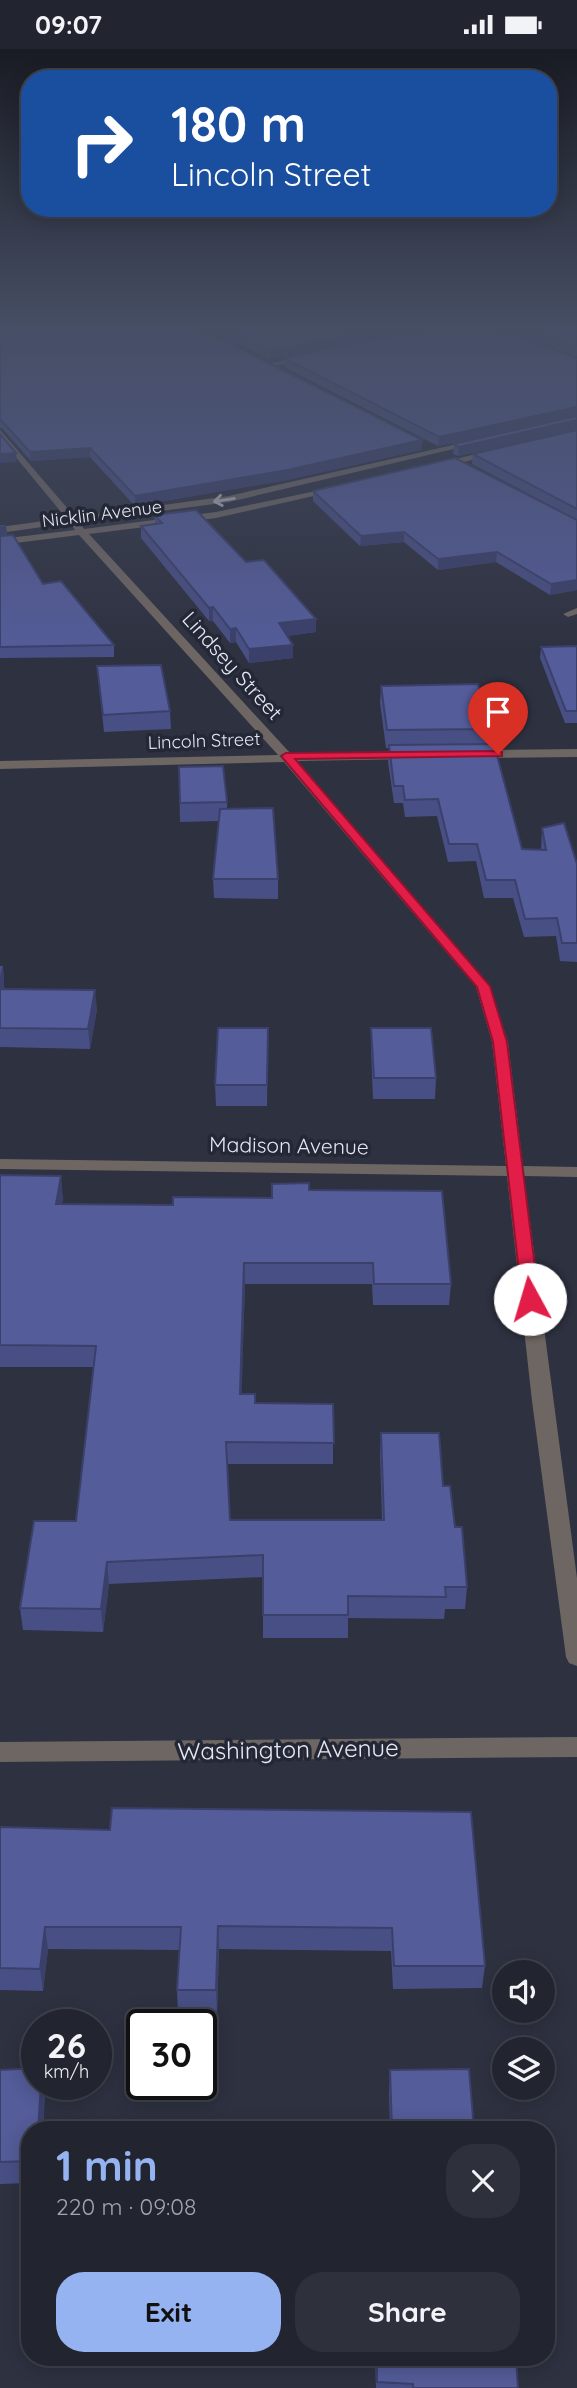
<!DOCTYPE html>
<meta charset="utf-8">
<style>
body{margin:0;font-family:Quicksand,sans-serif;background:#2e313c;color:#f1f3f6;height:100vh;display:flex;flex-direction:column;font-size:26px;white-space:nowrap}
*{box-sizing:border-box;margin:0}
p{font-size:23px;color:#a2a5ab}
.icon{flex:none;width:38px;height:38px;fill:none;stroke:currentColor;stroke-width:2;stroke-linecap:round;stroke-linejoin:round}
.map{position:relative;flex:1;overflow:hidden}
.details{position:absolute;left:21px;top:2072px;width:534px;height:245px;display:flex;flex-direction:column;background:#222530;border-radius:28px;box-shadow:0 4px 18px #0003,0 0 0 2px #3f424c}
.details>*{flex:none}
.hud{position:absolute;left:21px;top:21px;width:536px;height:147px;border-radius:28px;box-shadow:0 4px 18px #0003,0 0 0 2px #3f424c;background:#1a4fa0;color:#fff;overflow:hidden}
.controls{position:absolute;left:492px;top:1911px;display:grid;gap:14px}
.controls a{display:grid;place-items:center;width:63px;height:63px;border-radius:50%;background:#222530;box-shadow:0 4px 18px #0003,0 0 0 2px #3f424c;font-size:35px}
.speed{position:absolute;left:21px;top:1960px;display:flex;gap:14px;font-size:35px;font-weight:700;text-align:center}
.speed>*{display:grid;place-content:center;width:91px;height:91px;border-radius:50%;background:#222530;box-shadow:0 4px 18px #0003,0 0 0 2px #3f424c;line-height:1}
.speed small{font-size:18px;font-weight:400}
.speed .limit{border:4px solid #111;border-radius:10px;background:#fff;color:#111}
.pin{position:absolute;display:grid;place-items:center;width:60px;height:60px;color:#fff;margin:-72px -30px;border-radius:50% 50% 50% 0;rotate:-45deg;box-shadow:0 0 7px #0007}
.pin .icon{rotate:45deg}
.me{position:absolute;width:77px;margin:-38px;rotate:354deg;stroke-linejoin:round;filter:drop-shadow(0 0 5px #0008)}
.turn{display:flex;align-items:center;gap:24px;height:147px;padding:0 35px;font-size:32px}
.turn .icon{width:91px;height:91px;stroke-width:2.5}
.turn b{display:block;font-size:49px;line-height:60px}
.round{display:grid;place-items:center;flex:none;width:74px;height:74px;border-radius:28px;background:#2e313c}
.headline{display:flex;align-items:center;justify-content:space-between;height:119px;padding:0 35px}
h1{font-size:42px;font-weight:700;line-height:52px;color:#95b2f1}
.primary-button{display:flex;gap:14px;margin-top:auto;padding:14px 35px}
.primary-button a{flex:1;height:80px;border-radius:28px;background:#95b2f1;color:#111;font-size:28px;font-weight:700;line-height:80px;text-align:center}
.primary-button a+a{background:#2e313c;color:#f1f3f6}
.status{display:flex;justify-content:space-between;align-items:center;height:49px;padding:0 35px;background:#222530;direction:ltr}
.status svg{height:19px;fill:currentColor}
.map>svg:first-child{display:block}
</style>
<div class="status"><b>09:07</b><svg viewBox="0 0 49 12"><path d="M0 12V9h3v3zM5 12V6h3v6zM10 12V3h3v9zM15 12V0h3v12zM26 1h20v11H26zM47 4h2v5h-2z"/></svg></div>
<div class="map">
<svg width="577" height="2339" viewBox="0 0 577 2339">
<rect width="100%" height="100%" fill="#2e3140"/>
<g fill="none" stroke-linecap="round" stroke-linejoin="round">
<g fill="#6e6662" fill-rule="evenodd">
<polygon points="307,306 310,310 268,318 264,316"/>
<polygon points="0,381 75,468 229,447 475,391 479,394 229,453 79,473 84,480 216,463 335,438 340,441 216,469 89,485 291,705 413,702 419,706 413,710 297,712 490,937 508,993 523,1117 577,1118 577,1128 524,1127 577,1529 577,1617 569,1614 566,1608 532,1352 507,1127 0,1120 0,1110 506,1117 492,993 476,938 284,713 0,720 0,712 278,706 79,486 0,496 0,490 75,481 70,474 0,484 0,478 66,469 0,389"/>
<polygon points="495,400 498,405 437,419 433,416"/>
<polygon points="577,559 577,565 568,568 563,565"/>
<polygon points="577,700 577,708 472,709 466,705 472,701"/>
<polygon points="577,1688 577,1708 0,1713 0,1693"/>
</g>
</g>
<g fill="#484f84">
<polygon points="0,276 422,391 421,401 287,431 135,457 90,408 31,412 2,379 0,379"/>
<polygon points="199,276 441,276 269,310"/>
<polygon points="490,276 577,276 577,307"/>
<polygon points="284,309 577,380 458,407 453,405 454,395 531,377 438,397 284,318"/>
<polygon points="577,381 577,541 550,546 496,513 438,521 404,493 360,497 313,452 313,442 570,467 472,415 473,405"/>
<polygon points="154,466 246,513 316,583 287,587 293,596 293,609 249,614 236,593 230,594 213,572 209,572 141,489 141,477 155,475"/>
<polygon points="0,476 6,476 7,486 43,535 114,596 114,608 0,609"/>
<polygon points="577,597 577,674 565,674 540,609 541,598"/>
<polygon points="97,617 170,662 171,680 104,683"/>
<polygon points="381,637 490,680 489,695 522,800 541,801 542,779 577,815 577,913 560,912 556,887 524,888 513,849 484,849 476,812 448,813 437,767 405,768 403,754 394,754 388,713 389,699 386,699 380,654"/>
<polygon points="179,718 227,753 227,760 278,830 278,850 214,849 213,830 219,772 180,773"/>
<polygon points="0,917 3,917 4,936 4,940 97,960 90,1000 0,998"/>
<polygon points="268,979 267,1057 216,1057 215,1036"/>
<polygon points="371,979 436,1029 435,1050 373,1050 371,1000"/>
<polygon points="0,1126 63,1148 62,1155 173,1156 272,1149 309,1141 451,1235 449,1256 373,1256 372,1235 245,1235 241,1345 256,1354 333,1355 333,1415 227,1415 230,1471 382,1471 380,1405 381,1384 443,1437 455,1478 467,1538 465,1560 445,1560 444,1570 348,1569 348,1589 263,1589 263,1528 109,1535 103,1583 23,1581 20,1559 76,1472 93,1318 0,1318"/>
<polygon points="112,1759 485,1917 482,1939 393,1940 391,1902 219,1900 217,1964 178,1964 177,1941 180,1901 48,1900 43,1942 0,1941 0,1778 110,1781"/>
<polygon points="0,2021 45,2042 43,2081 30,2081 30,2134 0,2135"/>
<polygon points="390,2021 474,2081 390,2081 389,2043"/>
<polygon points="375,2308 456,2308 518,2339 376,2339"/>
</g>
<g fill="#3b406b">
<polygon points="399,276 441,276 269,310 269,302"/>
<polygon points="577,358 577,367 438,397 439,388"/>
<polygon points="577,371 577,380 458,407 459,398"/>
<polygon points="422,391 421,401 287,431 135,457 135,447"/>
<polygon points="90,399 90,408 31,412 30,403"/>
<polygon points="16,404 17,413 0,414 0,405"/>
<polygon points="6,476 7,486 0,488 0,477"/>
<polygon points="404,483 404,493 360,497 361,487"/>
<polygon points="497,503 496,513 438,521 438,510"/>
<polygon points="577,531 577,541 550,546 551,535"/>
<polygon points="213,558 213,572 209,572 209,559"/>
<polygon points="316,570 316,583 279,588 279,574"/>
<polygon points="236,579 236,593 230,594 230,580"/>
<polygon points="293,596 293,609 249,614 249,600"/>
<polygon points="3,917 4,936 0,955 0,927"/>
<polygon points="95,941 97,960 90,1000 88,980"/>
<polygon points="61,1127 63,1148 58,1176 56,1155"/>
<polygon points="244,1214 245,1235 241,1367 240,1345"/>
<polygon points="107,1513 109,1535 103,1583 101,1560"/>
<polygon points="218,1877 219,1900 217,1964 216,1941"/>
<polygon points="45,1878 48,1900 43,1942 40,1920"/>
<polygon points="41,2035 44,2035 45,2042 43,2081 38,2081"/>
</g>
<g fill="#545c99" stroke="#3b406b" stroke-width="2">
<polygon points="0,276 193,276 422,391 287,421 135,447 90,399 30,403 0,370"/>
<polygon points="216,276 399,276 269,302"/>
<polygon points="442,276 487,276 577,309 577,358 439,388 284,309"/>
<polygon points="514,276 577,276 577,298"/>
<polygon points="577,367 577,371 459,398 454,395"/>
<polygon points="577,381 577,460 473,405"/>
<polygon points="0,385 16,404 0,405"/>
<polygon points="455,409 577,471 577,531 551,535 497,503 438,510 404,483 361,487 313,442"/>
<polygon points="196,461 246,513 264,511 316,570 279,574 293,596 249,600 236,579 230,580 213,558 209,559 141,477 162,474 154,466"/>
<polygon points="13,486 43,535 61,532 114,596 0,598 0,487"/>
<polygon points="577,597 577,662 566,662 541,598"/>
<polygon points="161,616 170,662 103,666 97,617"/>
<polygon points="478,635 490,680 387,681 381,637"/>
<polygon points="494,695 522,800 546,801 542,779 564,774 577,815 577,894 562,894 557,869 525,870 515,831 486,831 477,795 449,795 438,750 405,751 403,737 394,737 389,696"/>
<polygon points="223,717 227,753 180,754 179,718"/>
<polygon points="273,759 278,830 213,830 220,760"/>
<polygon points="0,940 95,941 88,980 0,979"/>
<polygon points="218,979 268,979 267,1036 215,1036"/>
<polygon points="371,979 431,979 436,1029 374,1029"/>
<polygon points="0,1126 61,1127 56,1155 173,1156 173,1148 272,1149 272,1135 309,1134 309,1141 442,1142 451,1235 374,1235 373,1214 244,1214 240,1345 255,1345 255,1354 333,1355 334,1394 226,1393 230,1471 384,1471 381,1384 439,1384 443,1437 450,1437 455,1478 462,1478 467,1538 445,1538 446,1548 348,1547 348,1566 263,1566 263,1506 107,1513 101,1560 20,1559 34,1472 76,1472 96,1297 0,1296"/>
<polygon points="112,1759 471,1763 485,1917 394,1917 392,1879 218,1877 216,1941 177,1941 181,1878 45,1878 40,1920 0,1919 0,1778 110,1781"/>
<polygon points="37,2019 37,2035 41,2035 38,2081 30,2081 30,2112 0,2113 0,2021"/>
<polygon points="469,2020 474,2081 392,2081 390,2021"/>
<polygon points="377,2308 456,2308 516,2311 518,2339 413,2339 413,2335 377,2333"/>
</g>
<defs><path id="oneway-shaft" d="M-6 0H5M1.5-3L5.5 0L1.5 3" fill="none" stroke-width="1.6" stroke-linecap="round" stroke-linejoin="round" transform="scale(1.75)"/></defs>
<use stroke="#b5b3b8" href="#oneway-shaft" transform="translate(224 451) rotate(171)"/>
<linearGradient id="sky" x2="0" y2="1"><stop stop-color="#191b23"/><stop offset="0.46" stop-color="#464e64"/><stop offset="1" stop-color="#464e64" stop-opacity="0"/></linearGradient>
<rect width="577" height="603" fill="url(#sky)"/>
<polygon fill="#e11d48" stroke="#92132f" stroke-width="2" points="498,702 502,703 502,707 295,710 490,937 507,993 539,1250 530,1256 522,1250 493,993 477,938 281,707 286,704"/>
<g text-anchor="middle" stroke-width="7" stroke-linejoin="round" paint-order="stroke">
<g font-size="18" fill="#e5e7f1" stroke="#242735">
<text transform="translate(102 465) rotate(-7)" y="6">Nicklin Avenue</text>
<text transform="translate(204 692) rotate(-2)" y="6">Lincoln Street</text>
</g>
<g font-size="21" fill="#e5e7f1" stroke="#242735">
<text transform="translate(232 617) rotate(48)" y="7">Lindsey Street</text>
<text transform="translate(289 1097) rotate(1)" y="7">Madison Avenue</text>
</g>
<g font-size="24" fill="#e5e7f1" stroke="#242735">
<text transform="translate(288 1701) rotate(-1)" y="8">Washington Avenue</text>
</g>
</g>
</svg>
<div class="controls">
<a><svg class="icon" aria-label="sound" viewBox="0 0 24 24"><path d="M4 9h4l5-4v14l-5-4H4zM17 9q2 3 0 6"/></svg></a>
<a><svg class="icon" aria-label="layers" viewBox="0 0 24 24"><path d="M12 4l9 5-9 5-9-5zM3 14l9 5 9-5"/></svg></a>
</div>
<div class="speed"><div>26<small>km/h</small></div><div class="limit">30</div></div>
<div class="pin" style="left:498px;top:705px;background:#d93025"><svg class="icon" aria-label="arrive" viewBox="0 0 24 24"><path d="M6 21V4h12l-3 4 3 4H6"/></svg></div>
<svg class="me" style="left:530px;top:1250px" viewBox="-20 -20 40 40"><circle r="19" fill="#fff"/><path d="M0-13L10 11 0 6-10 11z" fill="#e11d48"/></svg>
<div class="hud">
<div class="turn"><svg class="icon" aria-label="right" viewBox="0 0 24 24"><path d="M7 20v-9h11M14 6l5 5-5 5"/></svg><div><b>180 m</b>Lincoln Street</div></div>
</div>
<section class="details">
<div class="headline"><div><h1>1 min</h1><p>220 m · 09:08</p></div><a class="round"><svg class="icon" aria-label="close" viewBox="0 0 24 24"><path d="M6 6l12 12M18 6L6 18"/></svg></a></div>
<div class="primary-button"><a>Exit</a><a>Share</a></div>
</section>
</div>
